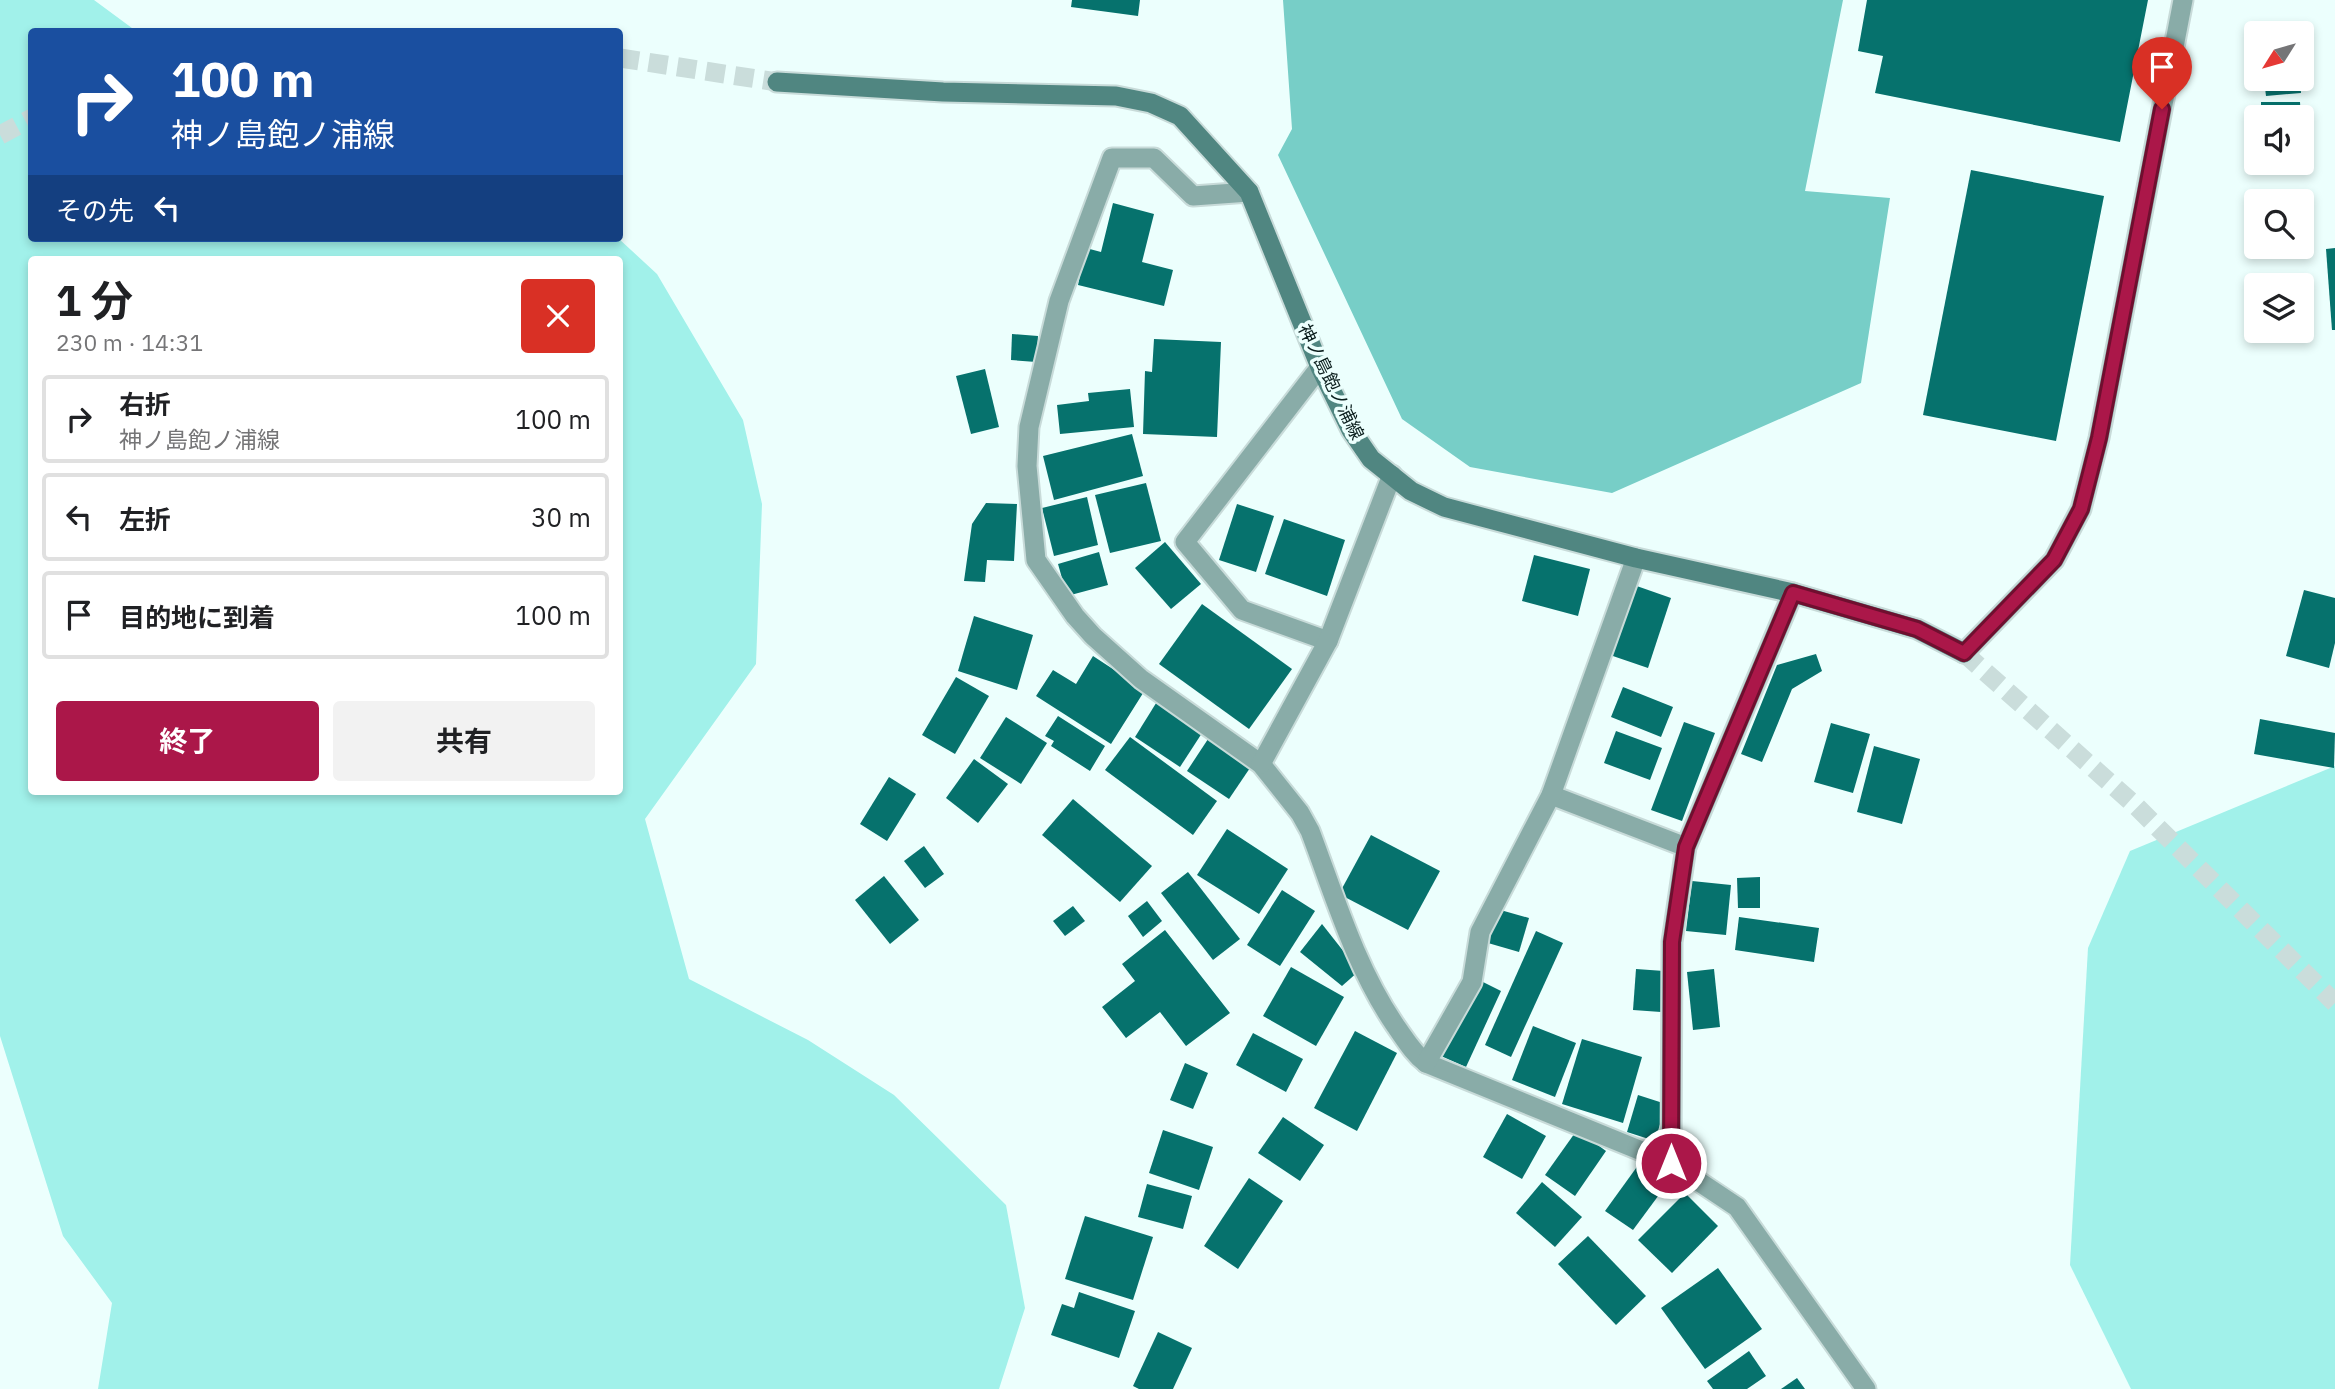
<!DOCTYPE html>
<html lang="ja">
<meta charset="utf-8">
<style>
body{margin:0;font-family:"IBM Plex Sans","Noto Sans JP",sans-serif;background:#f2f2f2;color:#202124;height:100vh;display:flex;flex-direction:column;font-size:26px;white-space:nowrap}
*{box-sizing:border-box;margin:0}
p{font-size:23px;color:#757577}
.icon{flex:none;width:38px;height:38px;fill:none;stroke:currentColor;stroke-width:2;stroke-linecap:round;stroke-linejoin:round}
.map{position:relative;flex:1;overflow:hidden}
.details{position:absolute;left:28px;top:256px;width:595px;height:539px;display:flex;flex-direction:column;background:#fff;border-radius:7px;box-shadow:0 4px 10px #0003}
.details>*{flex:none}
.top-card{position:absolute;left:28px;top:28px;width:595px;height:214px;border-radius:7px;box-shadow:0 4px 10px #0003;background:#1a4fa0;color:#fff;overflow:hidden}
.needle{width:46px;rotate:233deg}
.fabs{position:absolute;left:2244px;top:21px;display:grid;gap:14px}
.fabs a{display:grid;place-items:center;width:70px;height:70px;border-radius:7px;background:#fff;box-shadow:0 4px 10px #0003;font-size:35px}
.pin{position:absolute;display:grid;place-items:center;width:60px;height:60px;color:#fff;margin:-72px -30px;border-radius:50% 50% 50% 0;rotate:-45deg;box-shadow:0 0 7px #0007}
.pin .icon{rotate:45deg}
.me{position:absolute;width:77px;margin:-38px;rotate:0deg;stroke-linejoin:round;filter:drop-shadow(0 0 5px #0008)}
.turn{display:flex;align-items:center;gap:24px;height:147px;padding:0 28px;font-size:32px}
.turn .icon{width:91px;height:91px;stroke-width:2.5}
.turn b{display:block;font-size:49px;line-height:60px}
.then{display:flex;align-items:center;height:66px;padding:0 28px;background:#0003;gap:14px;font-size:26px}
.round{display:grid;place-items:center;flex:none;width:74px;height:74px;border-radius:7px;background:#f2f2f2}
.overview{display:flex;align-items:center;justify-content:space-between;height:119px;padding:0 28px}
h1{font-size:42px;font-weight:700;line-height:52px}
.cta{display:flex;gap:14px;margin-top:auto;padding:14px 28px}
.cta a{flex:1;height:80px;border-radius:7px;background:#ab1749;color:#fff;font-size:28px;font-weight:700;line-height:80px;text-align:center}
.cta a+a{background:#f2f2f2;color:#202124}
ul{padding:0;list-style:none}
li{display:flex;align-items:center;gap:21px;height:88px;margin:0 14px 10px;padding:0 14px;border:4px solid #e0e0e0;border-radius:7px}
li div{flex:1}
li b{display:block;font-size:26px}
li em{font-style:normal}
.map>svg:first-child{display:block}
</style>
<div class="map">
<svg width="2335" height="1389" viewBox="0 0 2335 1389">
<rect width="100%" height="100%" fill="#ecfffd"/>
<g fill="#a1f1ea" fill-rule="evenodd">
<path d="M0,0H94L136,31L32,32V238H618L657,274L743,420L762,504L756,664L645,819L689,979L808,1040L894,1095L1006,1205L1025,1308L999,1389H98L112,1303L63,1236L0,1036ZM32,259H620V791H32Z"/>
<polygon points="2335,766 2335,1389 2131,1389 2070,1265 2088,948 2130,851"/>
</g>
<polygon fill="#77cec7" points="1283,0 1843,0 1805,191 1890,198 1861,383 1612,493 1470,467 1402,419 1278,155 1292,129"/>
<g fill="#06726d">
<polygon points="1072,0 1140,0 1138,16 1071,7"/>
<polygon points="1867,0 2148,0 2120,142 1875,93 1883,56 1858,51"/>
<polygon points="2264,79 2300,79 2301,93 2266,96"/>
<polygon points="2261,102 2300,102 2301,117 2261,117"/>
<polygon points="1971,170 2104,196 2056,441 1923,415"/>
<polygon points="1113,203 1154,214 1142,262 1173,270 1164,306 1078,285 1086,248 1101,252"/>
<polygon points="2335,248 2335,330 2332,330 2326,249"/>
<polygon points="1012,334 1038,336 1036,362 1011,360"/>
<polygon points="1154,339 1221,342 1217,437 1143,434 1145,371 1152,372"/>
<polygon points="985,369 999,427 971,434 956,376"/>
<polygon points="1130,389 1134,427 1060,434 1057,405 1089,401 1088,393"/>
<polygon points="1132,434 1143,476 1054,500 1043,456"/>
<polygon points="1146,483 1161,541 1110,553 1095,495"/>
<polygon points="1087,497 1098,545 1054,556 1042,508"/>
<polygon points="986,503 1017,504 1014,561 987,560 985,582 964,581 972,524"/>
<polygon points="1237,504 1274,516 1256,572 1219,560"/>
<polygon points="1284,519 1345,540 1327,596 1265,574"/>
<polygon points="1165,542 1201,584 1171,609 1135,568"/>
<polygon points="1099,552 1108,585 1067,596 1058,564"/>
<polygon points="1534,555 1590,569 1578,616 1522,601"/>
<polygon points="1631,584 1671,598 1648,668 1607,654"/>
<polygon points="2304,590 2335,598 2335,643 2329,668 2286,656"/>
<polygon points="1202,604 1292,669 1249,729 1159,664"/>
<polygon points="974,616 1033,635 1017,690 958,671"/>
<polygon points="1816,654 1822,671 1792,689 1762,762 1741,754 1777,665"/>
<polygon points="1093,656 1145,690 1111,744 1036,696 1053,670 1076,684"/>
<polygon points="956,677 989,696 955,754 922,735"/>
<polygon points="1623,687 1673,707 1661,737 1611,717"/>
<polygon points="1158,700 1204,730 1180,767 1135,737"/>
<polygon points="1058,716 1105,746 1090,771 1051,746 1054,741 1045,736"/>
<polygon points="1006,717 1047,743 1021,784 980,758"/>
<polygon points="2260,719 2335,733 2334,768 2254,754"/>
<polygon points="1684,722 1715,733 1682,821 1651,810"/>
<polygon points="1831,723 1870,734 1853,793 1814,782"/>
<polygon points="1616,731 1662,748 1650,780 1604,763"/>
<polygon points="1212,733 1254,762 1229,799 1187,771"/>
<polygon points="1130,737 1217,801 1193,835 1105,770"/>
<polygon points="1874,746 1920,759 1902,824 1857,812"/>
<polygon points="974,759 1008,784 978,823 946,798"/>
<polygon points="889,777 916,794 887,841 860,824"/>
<polygon points="1073,799 1152,866 1120,902 1042,835"/>
<polygon points="1227,829 1288,869 1259,914 1197,875"/>
<polygon points="1371,835 1440,871 1408,930 1339,894"/>
<polygon points="924,846 944,874 925,888 904,861"/>
<polygon points="1188,872 1240,939 1213,960 1161,893"/>
<polygon points="884,876 919,920 890,944 855,900"/>
<polygon points="1760,877 1760,908 1738,908 1737,878"/>
<polygon points="1692,881 1731,885 1726,935 1686,931"/>
<polygon points="1282,890 1315,911 1280,966 1247,945"/>
<polygon points="1147,901 1162,921 1143,937 1128,916"/>
<polygon points="1073,906 1085,921 1065,936 1053,921"/>
<polygon points="1497,909 1529,918 1519,952 1488,943"/>
<polygon points="1739,917 1819,928 1814,962 1735,950"/>
<polygon points="1322,924 1359,971 1342,986 1300,952"/>
<polygon points="1165,930 1230,1013 1186,1046 1160,1012 1126,1038 1102,1007 1135,981 1122,964"/>
<polygon points="1536,931 1563,943 1511,1057 1485,1045"/>
<polygon points="1291,967 1344,997 1316,1046 1263,1016"/>
<polygon points="1636,969 1664,971 1661,1012 1633,1010"/>
<polygon points="1714,969 1720,1027 1693,1030 1687,972"/>
<polygon points="1477,979 1501,991 1466,1067 1441,1056"/>
<polygon points="1533,1026 1576,1043 1555,1097 1512,1080"/>
<polygon points="1355,1031 1397,1053 1357,1131 1314,1108"/>
<polygon points="1253,1033 1303,1059 1286,1092 1236,1065"/>
<polygon points="1582,1039 1642,1057 1623,1123 1562,1104"/>
<polygon points="1185,1063 1208,1073 1193,1109 1170,1100"/>
<polygon points="1638,1095 1666,1104 1655,1141 1627,1132"/>
<polygon points="1507,1114 1546,1136 1522,1179 1483,1157"/>
<polygon points="1283,1117 1324,1145 1300,1181 1258,1153"/>
<polygon points="1163,1130 1213,1147 1199,1190 1149,1173"/>
<polygon points="1577,1130 1606,1151 1575,1196 1545,1175"/>
<polygon points="1639,1164 1667,1184 1633,1230 1605,1211"/>
<polygon points="1249,1178 1283,1201 1238,1269 1204,1246"/>
<polygon points="1542,1182 1582,1217 1555,1247 1516,1213"/>
<polygon points="1147,1184 1192,1196 1183,1229 1138,1217"/>
<polygon points="1685,1193 1718,1226 1672,1273 1638,1240"/>
<polygon points="1085,1216 1153,1237 1133,1300 1065,1279"/>
<polygon points="1588,1236 1646,1296 1616,1325 1558,1264"/>
<polygon points="1718,1268 1762,1329 1705,1369 1661,1308"/>
<polygon points="1079,1292 1135,1311 1119,1358 1051,1335 1062,1304 1074,1308"/>
<polygon points="1158,1332 1192,1348 1173,1389 1139,1389 1133,1386"/>
<polygon points="1749,1351 1766,1376 1747,1389 1713,1389 1707,1381"/>
<polygon points="1797,1378 1805,1389 1781,1389"/>
</g>
<g fill="none" stroke-linecap="round" stroke-linejoin="round">
<g stroke="#cadddb" stroke-width="19" stroke-dasharray="19 10" stroke-linecap="butt">
<polyline points="620,58 777,82"/>
<polyline points="0,135 32,118"/>
<polyline points="1964,653 2137,807 2335,1003"/>
</g>
<defs>
<g id="minor">
<path d="M1249,192L1193,196L1154,158H1112L1059,301L1029,427L1027,466L1036,560L1075,616L1093,636L1141,679L1261,764L1300,813L1310,831C1335,897 1355,966 1395,1025C1405,1039 1413,1053 1426,1063L1671,1163L1737,1207L1866,1389"/>
<polyline points="1320,367 1185,542 1242,610 1328,641"/>
<polyline points="1261,764 1328,641 1392,475"/>
<polyline points="1551,795 1686,847"/>
<polyline points="1426,1063 1472,982 1480,932 1551,795 1636,558"/>
<polyline points="1671,1163 1672,942 1686,847 1793,593"/>
</g>
<polyline id="tertiary" points="1964,653 2054,560 2081,509 2099,438 2183,0"/>
<polyline id="secondary" points="777,82 943,92 1116,96 1151,103 1180,116 1249,192 1320,367 1351,430 1371,459 1411,491 1444,507 1636,558 1793,593 1917,629 1964,653"/>
</defs>
<use href="#minor" stroke="#c8dbd9" stroke-width="23"/>
<use href="#tertiary" stroke="#c8dbd9" stroke-width="23"/>
<use href="#secondary" stroke="#c8dbd9" stroke-width="23"/>
<use href="#minor" stroke="#89aca8" stroke-width="19"/>
<use href="#tertiary" stroke="#89aca8" stroke-width="19"/>
<use href="#secondary" stroke="#508681" stroke-width="19"/>
</g>
<g fill="none" stroke-linecap="round" stroke-linejoin="round">
<defs>
<polyline id="route" points="1671,1163 1672,942 1686,847 1793,593 1917,629 1964,653 2054,560 2081,509 2099,438 2162,109"/>
</defs>
<use href="#route" stroke="#6f0f2f" stroke-width="18"/>
<use href="#route" stroke="#ab1749" stroke-width="12"/>
</g>
<g text-anchor="middle" stroke-width="7" stroke-linejoin="round" paint-order="stroke">
<g font-size="18" fill="#0b1e1d" stroke="#ecfffd">
<text transform="translate(1331 382) rotate(64)" y="6">神ノ島飽ノ浦線</text>
</g>
</g>
</svg>
<div class="fabs">
<a><svg class="needle" viewBox="-14 -14 28 28"><path d="M0-13l5 13h-10z" fill="#e53935"/><path d="M0 13l5-13h-10z" fill="#757577"/></svg></a>
<a><svg class="icon" aria-label="sound" viewBox="0 0 24 24"><path d="M4 9h4l5-4v14l-5-4H4zM17 9q2 3 0 6"/></svg></a>
<a><svg class="icon" aria-label="search" viewBox="0 0 24 24"><circle cx="10" cy="10" r="6"/><path d="M15 15l6 6"/></svg></a>
<a><svg class="icon" aria-label="layers" viewBox="0 0 24 24"><path d="M12 4l9 5-9 5-9-5zM3 14l9 5 9-5"/></svg></a>
</div>
<div class="pin" style="left:2162px;top:109px;background:#d93025"><svg class="icon" aria-label="arrive" viewBox="0 0 24 24"><path d="M6 21V4h12l-3 4 3 4H6"/></svg></div>
<svg class="me" style="left:1671px;top:1163px" viewBox="-20 -20 40 40"><circle r="17" fill="#ab1749" stroke="#fff" stroke-width="3"/><path d="M0-11L8 9 0 5-8 9z" fill="#fff"/></svg>
<div class="top-card">
<div class="turn"><svg class="icon" aria-label="right" viewBox="0 0 24 24"><path d="M7 20v-9h11M14 6l5 5-5 5"/></svg><div><b>100 m</b>神ノ島飽ノ浦線</div></div>
<div class="then">その先<svg class="icon" aria-label="left" viewBox="0 0 24 24"><path d="M17 20v-9H6M10 6l-5 5 5 5"/></svg></div>
</div>
<section class="details">
<div class="overview"><div><h1>1 分</h1><p>230 m · 14:31</p></div><a class="round" style="background:#d93025;color:#fff"><svg class="icon" aria-label="close" viewBox="0 0 24 24"><path d="M6 6l12 12M18 6L6 18"/></svg></a></div>
<ul>
<li><svg class="icon" aria-label="right" viewBox="0 0 24 24"><path d="M7 20v-9h11M14 6l5 5-5 5"/></svg><div><b>右折</b><p>神ノ島飽ノ浦線</p></div><em>100 m</em></li>
<li><svg class="icon" aria-label="left" viewBox="0 0 24 24"><path d="M17 20v-9H6M10 6l-5 5 5 5"/></svg><div><b>左折</b></div><em>30 m</em></li>
<li><svg class="icon" aria-label="arrive" viewBox="0 0 24 24"><path d="M6 21V4h12l-3 4 3 4H6"/></svg><div><b>目的地に到着</b></div><em>100 m</em></li>
</ul>
<div class="cta"><a>終了</a><a>共有</a></div>
</section>
</div>
